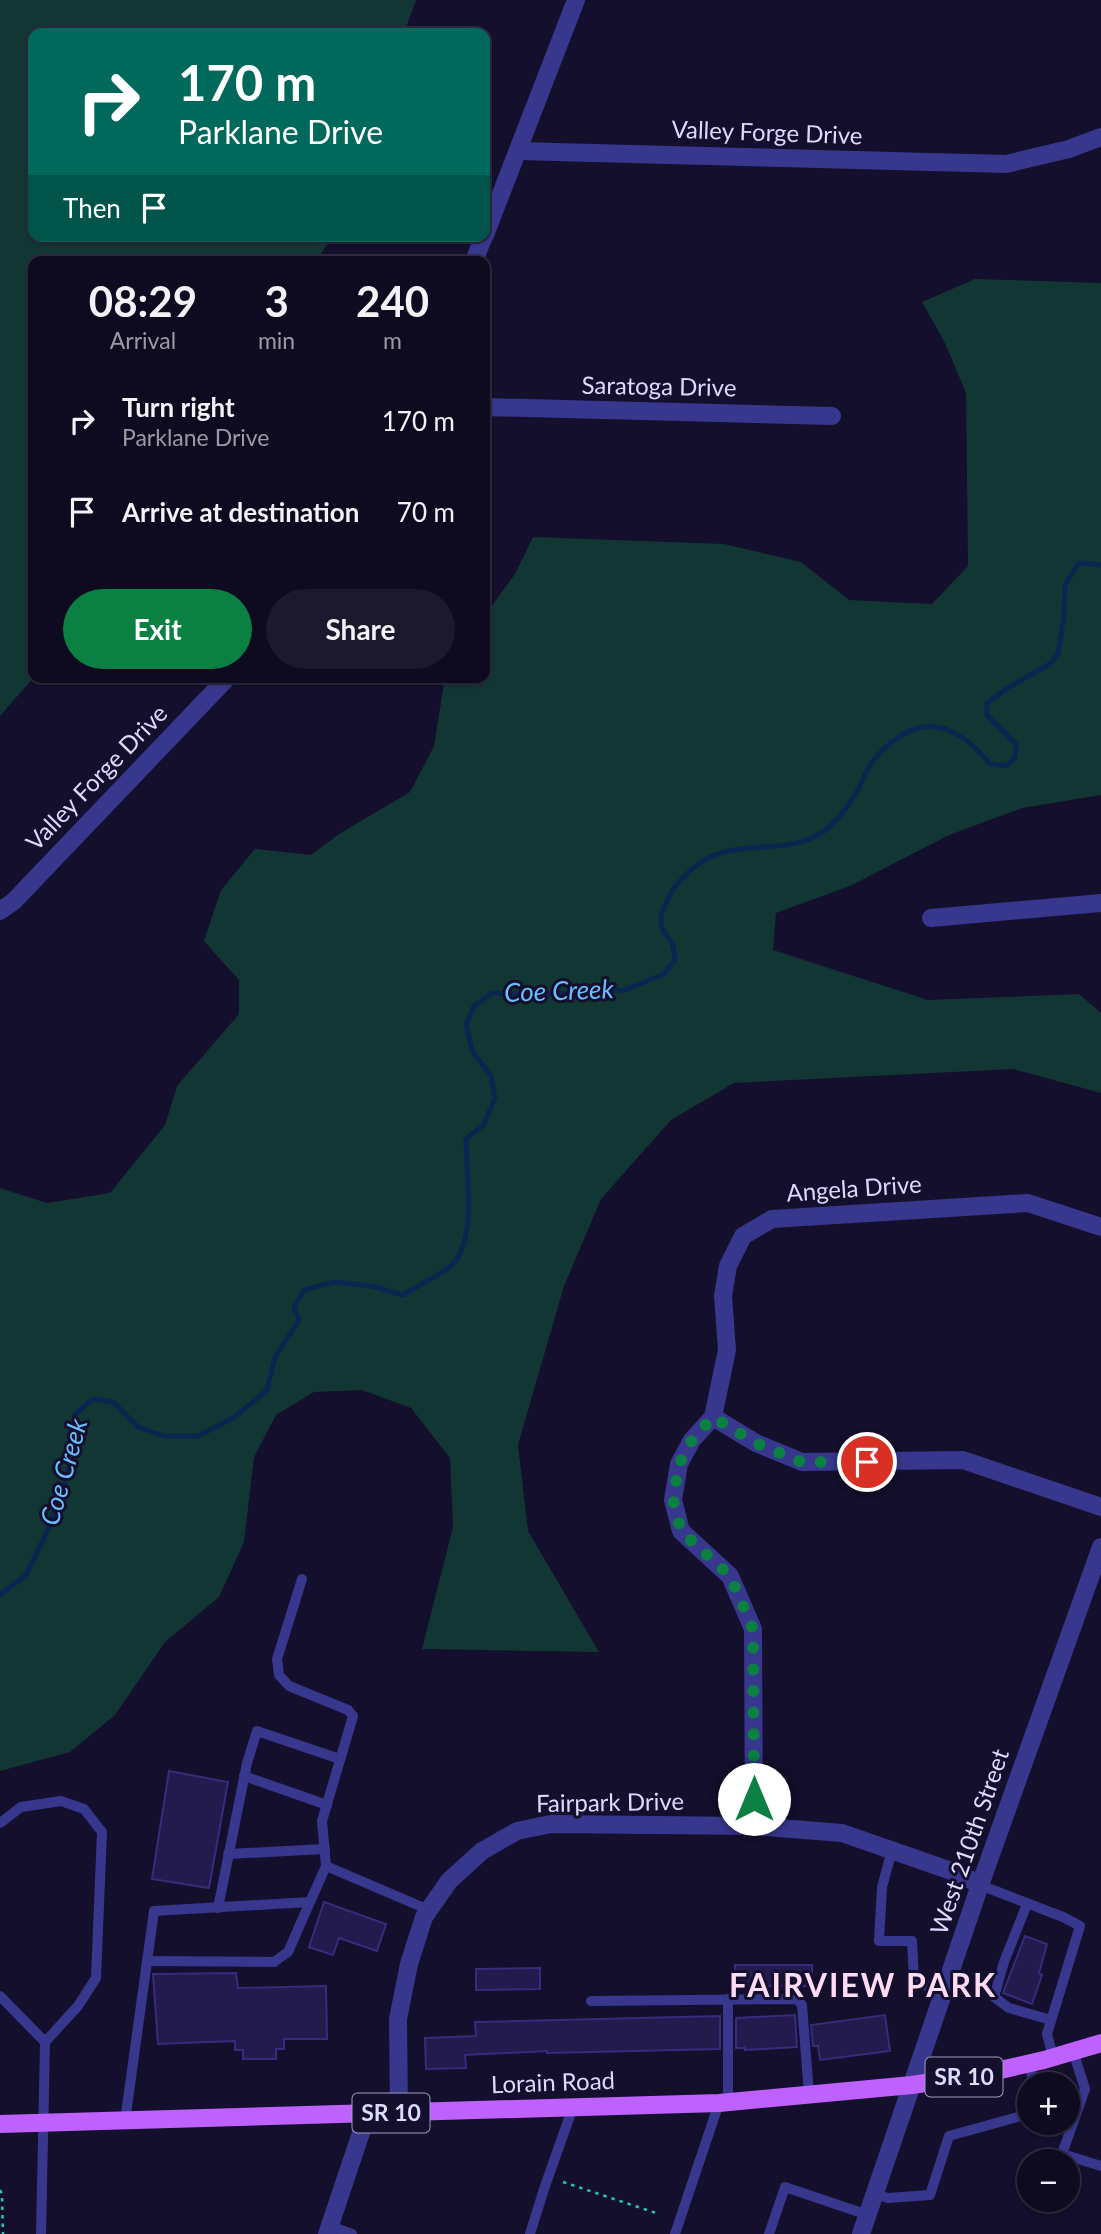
<!DOCTYPE html>
<meta charset="utf-8">
<style>
body{margin:0;font-family:Lato,sans-serif;background:#1c192e;color:#f1f3f6;height:100vh;display:flex;flex-direction:column;font-size:26px;white-space:nowrap}
*{box-sizing:border-box;margin:0}
p{font-size:23px;color:#9b9ba5}
.icon{flex:none;width:38px;height:38px;fill:none;stroke:currentColor;stroke-width:2;stroke-linecap:round;stroke-linejoin:round}
.map{position:relative;flex:1;overflow:hidden}
.panel{position:absolute;left:28px;top:256px;width:462px;height:427px;display:flex;flex-direction:column;background:#0e0b21;border-radius:14px;box-shadow:0 2px 5px #0004,0 0 0 2px #2e2b3f}
.panel>*{flex:none}
.top-card{position:absolute;left:28px;top:28px;width:462px;height:214px;border-radius:14px;box-shadow:0 2px 5px #0004,0 0 0 2px #2e2b3f;background:#00695c;color:#fff;overflow:hidden}
.buttons{position:absolute;left:1017px;top:2072px;display:grid;gap:14px}
.buttons a{display:grid;place-items:center;width:63px;height:63px;border-radius:50%;background:#0e0b21;box-shadow:0 2px 5px #0004,0 0 0 2px #2e2b3f;font-size:35px}
.pin{position:absolute;display:grid;place-items:center;width:60px;height:60px;color:#fff;margin:-30px;border:4px solid #fff;border-radius:50%;box-shadow:0 2px 7px #0007}
.me{position:absolute;width:77px;margin:-38px;rotate:0deg;stroke-linejoin:round;filter:drop-shadow(0 0 5px #0008)}
.turn{display:flex;align-items:center;gap:24px;height:147px;padding:0 35px;font-size:32px}
.turn .icon{width:91px;height:91px;stroke-width:2.5}
.turn b{display:block;font-size:49px;line-height:60px}
.then{display:flex;align-items:center;height:66px;padding:0 35px;background:#0003;gap:14px;font-size:26px}
.eta{display:flex;justify-content:space-evenly;align-items:center;height:119px;text-align:center}
.eta b{font-size:42px;font-weight:700;line-height:49px}
.button{display:flex;gap:14px;margin-top:auto;padding:14px 35px}
.button a{flex:1;height:80px;border-radius:42px;background:#0b8043;color:#fff;font-size:28px;font-weight:700;line-height:80px;text-align:center}
.button a+a{background:#1c192e;color:#f1f3f6}
ul{padding:0;list-style:none}
li{display:flex;align-items:center;gap:21px;height:91px;padding:0 35px}
li div{flex:1}
li b{display:block;font-size:26px}
li em{font-style:normal}
.map>svg:first-child{display:block}
</style>
<div class="map">
<svg width="1101" height="2234" viewBox="0 0 1101 2234">
<rect width="100%" height="100%" fill="#130f2c"/>
<g fill="#123634">
<polygon points="0,0 416,0 404,33 33,33 33,236 333,236 316,261 33,261 34,677 0,716"/>
<polygon points="975,279 1101,283 1101,795 1022,808 949,835 852,885 776,913 773,950 928,1000 1079,994 1101,1013 1101,1093 1013,1069 734,1083 671,1120 601,1199 564,1286 518,1445 528,1531 599,1652 422,1649 453,1527 450,1458 411,1408 362,1390 314,1392 276,1415 254,1457 244,1542 219,1597 165,1642 115,1715 70,1752 0,1771 0,1188 47,1203 110,1193 165,1125 177,1086 239,1014 239,980 204,941 221,890 255,849 311,855 339,834 410,792 434,746 445,677 485,677 485,615 515,574 533,537 724,544 801,562 849,600 932,604 968,566 966,393 945,343 922,302"/>
</g>
<g fill="none" stroke-linecap="round" stroke-linejoin="round">
<path stroke="#092651" stroke-width="5" d="M0,1595L26,1575L45,1536L64,1486L73,1450L75,1414L93,1399L113,1402L138,1427L164,1436H198L235,1417L267,1390L275,1357L299,1320L294,1306L304,1290L334,1282L372,1286L403,1295C415,1287 446,1272 454,1263C477,1235 466,1173 466,1139L484,1124L495,1098L491,1076L473,1052L466,1025L474,1006L492,993L533,995L625,990L664,974L675,960C674,955 674,949 672,944C668,935 661,933 661,921C660,913 666,904 669,897C674,886 681,880 689,872C730,832 784,860 824,831C838,821 849,805 858,790C863,781 866,770 872,762C913,713 951,716 990,764L1006,766L1015,758L1016,744L987,715V703L1009,687L1050,664L1058,654L1064,616L1065,585L1079,563L1101,565"/>
</g>
<g fill="#231a4e" stroke="#382b7c" stroke-width="2">
<polygon points="169,1771 228,1782 209,1888 152,1879"/>
<polygon points="324,1902 386,1924 377,1951 339,1938 333,1955 309,1947"/>
<polygon points="1025,1936 1047,1944 1039,1973 1042,1975 1032,2004 1003,1993"/>
<rect x="735" y="1965" width="77" height="21"/>
<polygon points="540,1968 540,1989 476,1990 476,1969"/>
<polygon points="236,1973 238,1988 326,1986 327,2039 284,2039 284,2049 276,2049 276,2059 243,2059 243,2050 235,2050 235,2041 158,2044 153,1974"/>
<polygon points="795,2015 797,2047 745,2050 745,2048 736,2048 736,2018"/>
<polygon points="885,2015 890,2051 820,2060 818,2046 813,2046 811,2025"/>
<polygon points="720,2016 720,2049 547,2053 547,2051 465,2055 466,2068 426,2069 425,2038 476,2036 475,2022"/>
</g>
<g fill="none" stroke-linecap="round" stroke-linejoin="round">
<g stroke="#28c5b6" stroke-width="2.5" stroke-dasharray="3.5 5" stroke-linecap="butt">
<polyline points="563,2182 659,2214"/>
<polyline points="0,2190 2,2194 3,2234"/>
</g>
<g stroke="#38378e" stroke-width="10">
<polyline points="244,1776 327,1805"/>
<polyline points="0,1823 21,1807 61,1801 84,1809 102,1832 96,1978 78,2006 45,2042 41,2234"/>
<polyline points="892,1850 882,1887 879,1941 912,1941 914,1979 924,1985 944,1992"/>
<polyline points="228,1854 325,1849"/>
<polyline points="326,1866 429,1910"/>
<polyline points="980,1885 1063,1917 1080,1926 1047,2034 1053,2057"/>
<polyline points="1027,1904 1004,1962 994,1997 1009,2008 1051,2020"/>
<polyline points="218,1908 247,1763 257,1731 340,1759"/>
<polyline points="147,1961 274,1962 288,1952 310,1902"/>
<polyline points="0,1996 45,2042"/>
<polyline points="728,1999 728,2102"/>
<polyline points="591,2001 797,1999 802,2005 809,2094"/>
<polyline points="1073,2051 1085,2089 1062,2154 1101,2166"/>
<polyline points="1030,2063 1033,2084"/>
<polyline points="125,2121 154,1911 310,1902 326,1866 322,1821 353,1716 348,1710 289,1686 279,1675 277,1659 302,1579"/>
<polyline points="875,2194 888,2198 930,2195 949,2136 1021,2116 1029,2111"/>
<polyline points="330,2226 352,2234"/>
<polyline points="530,2234 544,2189 573,2107"/>
<polyline points="675,2234 719,2103"/>
<polyline points="769,2234 785,2187 868,2215"/>
</g>
<g stroke="#38378e" stroke-width="18">
<polyline points="518,151 1006,164 1069,149 1101,137"/>
<polyline points="485,235 576,0"/>
<polyline points="474,261 484,236"/>
<polyline points="485,407 832,416"/>
<polyline points="0,911 14,901 228,677"/>
<polyline points="931,918 1101,903"/>
<polyline points="713,1417 756,1443 802,1462 963,1460 1101,1507"/>
<polyline points="754,1826 753,1629 730,1576 681,1531 673,1500 679,1464 692,1440 713,1417 727,1350 723,1296 728,1266 743,1236 772,1219 1028,1203 1101,1227"/>
<polyline points="399,2112 398,2019 409,1964 424,1917 449,1881 482,1851 517,1831 551,1824 754,1826 842,1833 960,1874 980,1885"/>
<polyline points="327,2234 367,2115"/>
</g>
<polyline stroke="#38378e" stroke-width="18" points="861,2234 980,1885 1101,1547"/>
<polyline stroke="#bf61ff" stroke-width="18" points="0,2124 719,2103 912,2085 978,2075 1044,2060 1101,2043"/>
</g>
<g fill="none" stroke-linecap="round" stroke-linejoin="round">
<polyline stroke="#0b8043" stroke-width="12" stroke-dasharray="0 21.6" points="754,1799 753,1629 730,1576 681,1531 673,1500 679,1464 692,1440 713,1417 756,1443 802,1462 867,1462"/>
</g>
<g text-anchor="middle" stroke-width="6" stroke-linejoin="round" paint-order="stroke">
<g fill="#130f2c" stroke="#a09dc0" stroke-width="2">
<rect x="925.5" y="2057.5" width="77" height="39" rx="5"/>
<rect x="352.5" y="2093.5" width="77" height="39" rx="5"/>
</g>
<g font-size="23" font-weight="bold" fill="#dddaff">
<text x="964" y="2085">SR 10</text>
<text x="391" y="2121">SR 10</text>
</g>
<g font-size="24" fill="#dddaff" stroke="#130f2c">
<text transform="translate(767 133) rotate(2)" y="8">Valley Forge Drive</text>
<text transform="translate(659 387) rotate(1)" y="8">Saratoga Drive</text>
<text transform="translate(97 778) rotate(-46)" y="8">Valley Forge Drive</text>
<text transform="translate(854 1189) rotate(-4)" y="8">Angela Drive</text>
<text transform="translate(610 1803) rotate(-1)" y="8">Fairpark Drive</text>
<text transform="translate(970 1842) rotate(-71)" y="8">West 210th Street</text>
<text transform="translate(553 2083) rotate(-2)" y="8">Lorain Road</text>
</g>
<g font-size="26" font-style="italic" fill="#68beff" stroke="#130f2c">
<text transform="translate(559 991) rotate(-2)" y="9">Coe Creek</text>
<text transform="translate(64 1472) rotate(-74)" y="9">Coe Creek</text>
</g>
<g font-size="32" font-weight="bold" letter-spacing="2" fill="#ffdcf4" stroke="#130f2c">
<text x="863" y="1997">FAIRVIEW PARK</text>
</g>
</g>
</svg>
<div class="buttons">
<a>+</a>
<a>−</a>
</div>
<div class="pin" style="left:867px;top:1462px;background:#d93025"><svg class="icon" aria-label="arrive" viewBox="0 0 24 24"><path d="M6 21V4h12l-3 4 3 4H6"/></svg></div>
<svg class="me" style="left:754px;top:1799px" viewBox="-20 -20 40 40"><circle r="19" fill="#fff"/><path d="M0-13L10 11 0 6-10 11z" fill="#0b8043"/></svg>
<div class="top-card">
<div class="turn"><svg class="icon" aria-label="right" viewBox="0 0 24 24"><path d="M7 20v-9h11M14 6l5 5-5 5"/></svg><div><b>170 m</b>Parklane Drive</div></div>
<div class="then">Then<svg class="icon" aria-label="arrive" viewBox="0 0 24 24"><path d="M6 21V4h12l-3 4 3 4H6"/></svg></div>
</div>
<section class="panel">
<div class="eta">
<div><b>08:29</b><p>Arrival</p></div>
<div><b>3</b><p>min</p></div>
<div><b>240</b><p>m</p></div>
</div>
<ul>
<li><svg class="icon" aria-label="right" viewBox="0 0 24 24"><path d="M7 20v-9h11M14 6l5 5-5 5"/></svg><div><b>Turn right</b><p>Parklane Drive</p></div><em>170 m</em></li>
<li><svg class="icon" aria-label="arrive" viewBox="0 0 24 24"><path d="M6 21V4h12l-3 4 3 4H6"/></svg><div><b>Arrive at destination</b></div><em>70 m</em></li>
</ul>
<div class="button"><a>Exit</a><a>Share</a></div>
</section>
</div>
